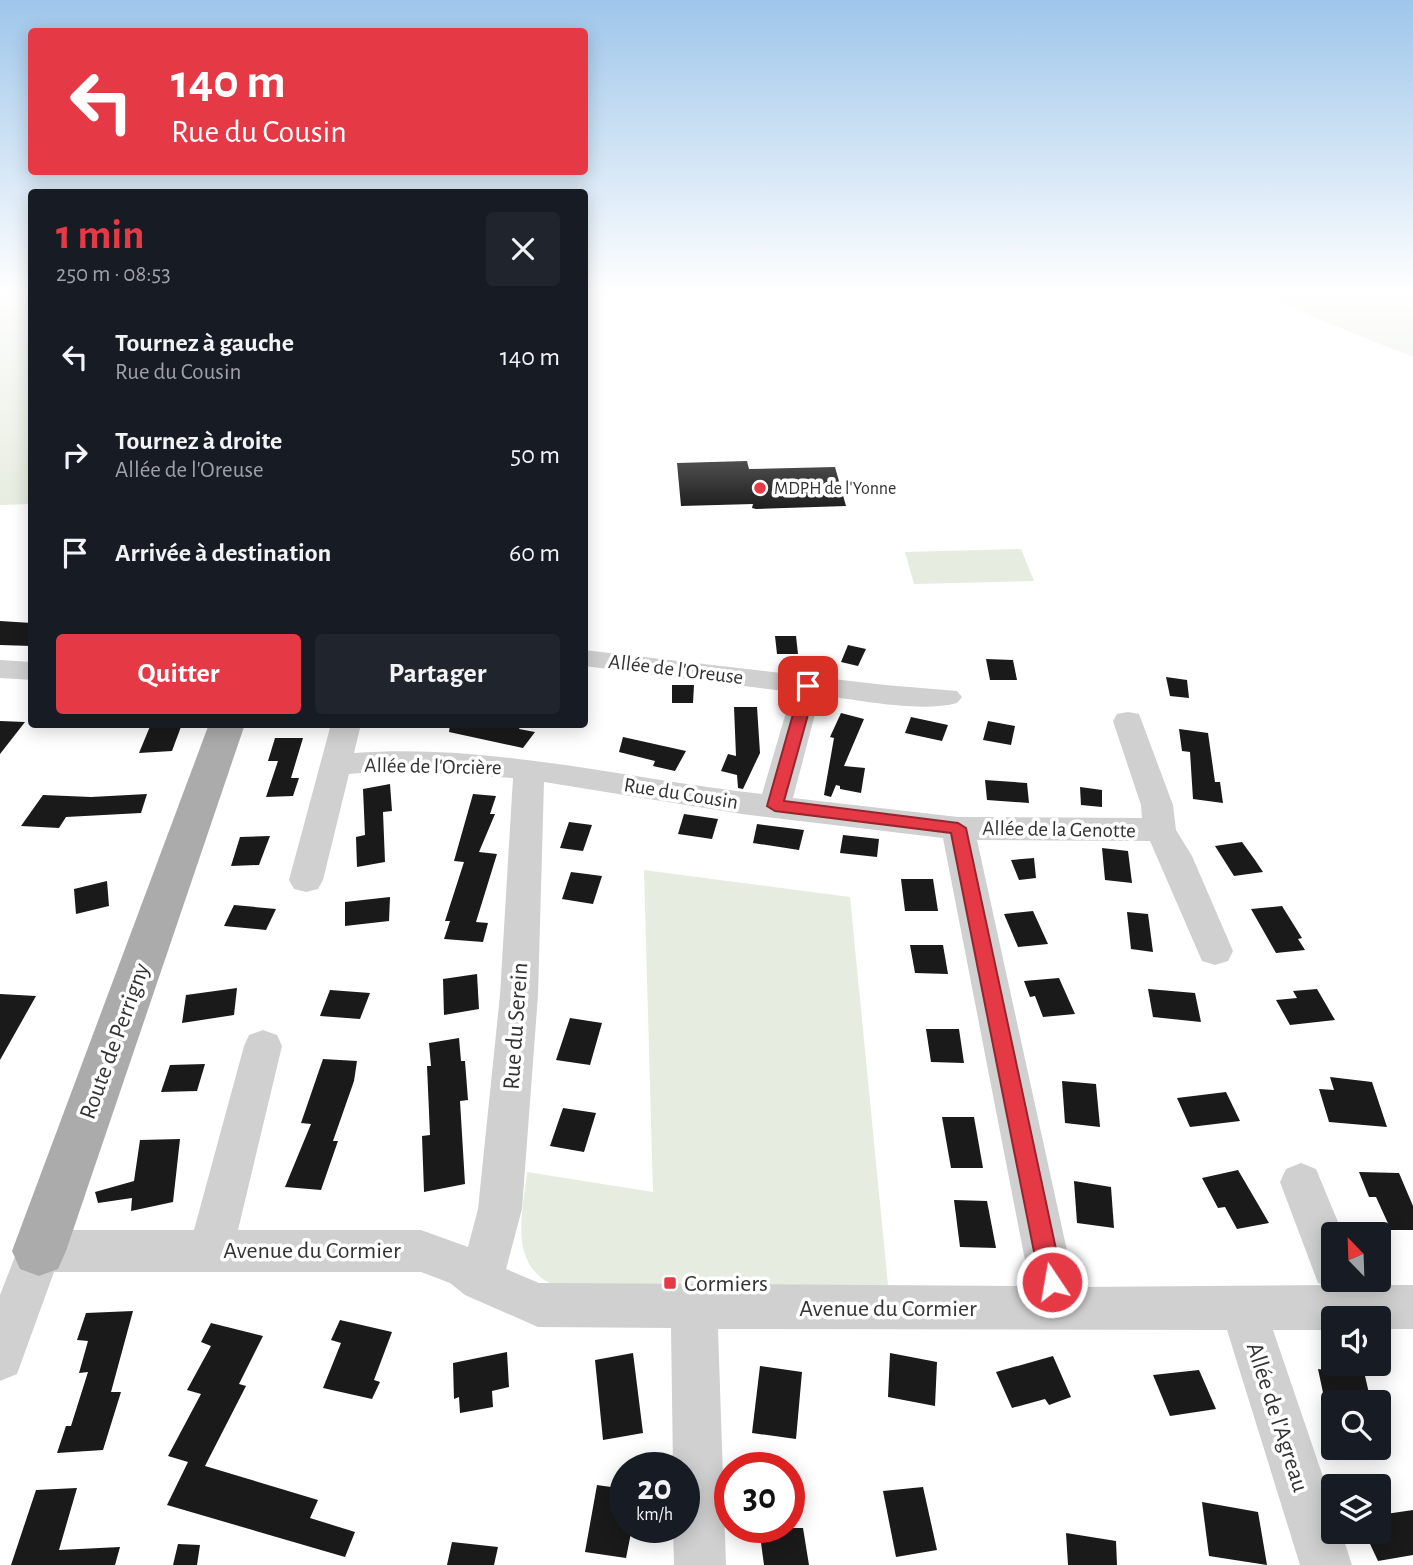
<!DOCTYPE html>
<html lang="fr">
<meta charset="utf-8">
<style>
body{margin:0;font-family:"Alegreya Sans",sans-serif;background:#20242c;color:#f1f3f6;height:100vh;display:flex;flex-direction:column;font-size:26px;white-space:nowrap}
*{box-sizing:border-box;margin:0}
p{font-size:23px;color:#9ea1a6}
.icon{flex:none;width:38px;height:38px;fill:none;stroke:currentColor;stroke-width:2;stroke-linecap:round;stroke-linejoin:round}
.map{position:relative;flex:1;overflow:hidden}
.drawer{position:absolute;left:28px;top:189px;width:560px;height:539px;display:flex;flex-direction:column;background:#171b24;border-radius:7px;box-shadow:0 4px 18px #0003}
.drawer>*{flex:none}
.guide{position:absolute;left:28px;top:28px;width:560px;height:147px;border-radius:7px;box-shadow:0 4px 18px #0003;background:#e63946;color:#fff;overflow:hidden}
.needle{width:46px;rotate:337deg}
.buttons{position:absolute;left:1321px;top:1222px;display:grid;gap:14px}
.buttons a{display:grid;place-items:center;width:70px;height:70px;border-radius:7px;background:#171b24;box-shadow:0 4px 18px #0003;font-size:35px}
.speed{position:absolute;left:609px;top:1452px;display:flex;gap:14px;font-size:35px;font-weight:700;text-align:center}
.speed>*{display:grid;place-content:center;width:91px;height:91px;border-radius:50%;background:#171b24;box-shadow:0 4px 18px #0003;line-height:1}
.speed small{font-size:18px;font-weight:400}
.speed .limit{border:10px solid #d22;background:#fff;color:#111}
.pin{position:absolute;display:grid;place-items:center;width:60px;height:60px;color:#fff;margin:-30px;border-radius:14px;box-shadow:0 4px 10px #0006}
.me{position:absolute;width:77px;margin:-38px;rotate:348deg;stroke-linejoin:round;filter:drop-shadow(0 0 5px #0008)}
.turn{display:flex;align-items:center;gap:24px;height:147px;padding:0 28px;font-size:32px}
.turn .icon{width:91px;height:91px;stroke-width:2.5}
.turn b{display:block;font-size:49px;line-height:60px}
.round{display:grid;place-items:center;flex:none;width:74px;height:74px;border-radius:7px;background:#20242c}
.headline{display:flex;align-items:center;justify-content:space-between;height:119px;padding:0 28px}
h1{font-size:42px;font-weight:600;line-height:52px;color:#e63946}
.action{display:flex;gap:14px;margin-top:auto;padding:14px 28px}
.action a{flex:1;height:80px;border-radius:7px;background:#e63946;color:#fff;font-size:28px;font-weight:600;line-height:80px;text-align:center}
.action a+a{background:#20242c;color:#f1f3f6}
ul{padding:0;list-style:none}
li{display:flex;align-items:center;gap:21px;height:98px;padding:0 28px}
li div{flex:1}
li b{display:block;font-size:26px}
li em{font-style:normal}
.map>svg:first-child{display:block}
</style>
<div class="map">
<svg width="1413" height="1565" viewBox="0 0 1413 1565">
<rect width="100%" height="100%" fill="#fff"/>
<g fill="#e6ecdf">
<polygon points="0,293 31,293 31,504 0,505"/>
<polygon points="1267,293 1413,293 1413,357 1298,311"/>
<polygon points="1021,549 1034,581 914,584 905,552"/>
<path d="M644,870L850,897L888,1285L556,1286C507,1266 523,1213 527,1172L653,1192Z"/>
</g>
<g fill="#1a1a1a">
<polygon points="747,461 749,469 835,467 846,506 756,509 752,508 753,504 681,506 677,463"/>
<polygon points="0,621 32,623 32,646 0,645"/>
<polygon points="775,636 796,636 798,654 777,654"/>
<polygon points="848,645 866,649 858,666 841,662"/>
<polygon points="986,659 1013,660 1017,680 990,680"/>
<polygon points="1166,677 1187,680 1189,698 1170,696"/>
<polygon points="672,685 694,685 693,703 672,703"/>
<polygon points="734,707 757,707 760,753 743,789 738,788 737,775 721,771 728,754 736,756"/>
<polygon points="841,713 864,719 844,766 865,768 861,793 840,789 840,786 836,785 831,797 824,795 834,738 830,737"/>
<polygon points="911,717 948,725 942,741 905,733"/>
<polygon points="0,721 25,722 0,754"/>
<polygon points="988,721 1015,726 1011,745 983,740"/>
<polygon points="151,724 182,724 172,751 139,753"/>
<polygon points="450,724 522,724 519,729 535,732 523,748 449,732"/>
<polygon points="1179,729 1208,733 1215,782 1220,782 1223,803 1193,799 1190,752 1182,751"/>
<polygon points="623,737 686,751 675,771 653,766 655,761 619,752"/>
<polygon points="275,738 303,738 291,778 299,778 293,796 266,797 278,761 268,761"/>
<polygon points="985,780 1027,783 1029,803 987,800"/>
<polygon points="390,784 392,811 383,812 385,862 357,867 356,837 365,835 363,789"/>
<polygon points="1080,787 1102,790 1102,807 1081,805"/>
<polygon points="147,794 141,813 66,817 59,828 21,826 43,795 91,797"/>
<polygon points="473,794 496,796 490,814 495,814 479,852 497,854 476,922 488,923 483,942 444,939 450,921 445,921 464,862 454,861"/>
<polygon points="684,814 718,819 712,839 678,834"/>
<polygon points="569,822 592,825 583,851 560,848"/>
<polygon points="757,824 804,830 799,850 753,843"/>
<polygon points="843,835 879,839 877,857 840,853"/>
<polygon points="270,836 259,865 231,866 240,837"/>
<polygon points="1242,842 1255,860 1263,872 1234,876 1215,846"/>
<polygon points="1102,848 1128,851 1132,883 1105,880"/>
<polygon points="1034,858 1036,878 1019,880 1011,860"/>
<polygon points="571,872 602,876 593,904 562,899"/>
<polygon points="901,879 933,879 938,911 905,911"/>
<polygon points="107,881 109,906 76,914 74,889"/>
<polygon points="390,897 389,921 345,926 345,902"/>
<polygon points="234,905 276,909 266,930 224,926"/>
<polygon points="1282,906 1302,938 1298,939 1305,950 1276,953 1251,909"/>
<polygon points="1033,911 1048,944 1018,947 1004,914"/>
<polygon points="1127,912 1148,914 1153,952 1131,949"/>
<polygon points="910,945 943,945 948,974 915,973"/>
<polygon points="477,974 479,1009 444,1015 443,979"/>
<polygon points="1059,978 1075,1014 1043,1017 1035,996 1030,997 1024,981"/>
<polygon points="237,988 234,1015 182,1023 186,995"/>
<polygon points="1148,989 1195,993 1201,1022 1153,1017"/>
<polygon points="1317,989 1335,1020 1290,1025 1276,1000 1297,998 1293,991"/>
<polygon points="330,990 370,993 360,1019 320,1016"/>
<polygon points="0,994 36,996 0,1060"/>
<polygon points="570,1018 602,1023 590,1065 556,1060"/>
<polygon points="926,1029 959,1029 964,1063 931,1062"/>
<polygon points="459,1038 461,1061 465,1061 468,1100 460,1101 465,1184 424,1192 422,1136 430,1135 427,1066 431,1066 429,1043"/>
<polygon points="323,1059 357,1061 354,1081 333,1141 338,1141 321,1190 285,1187 311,1124 301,1123"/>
<polygon points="205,1064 197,1091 161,1092 170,1065"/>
<polygon points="1330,1077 1372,1082 1387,1127 1329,1122 1319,1089 1334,1090"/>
<polygon points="1062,1081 1096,1084 1100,1127 1065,1123"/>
<polygon points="1226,1092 1240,1121 1190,1127 1177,1098"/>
<polygon points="563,1108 596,1113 584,1152 550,1146"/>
<polygon points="942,1117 974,1117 983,1168 951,1168"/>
<polygon points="180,1139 173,1202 131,1211 132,1198 98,1203 95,1192 134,1181 140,1140"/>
<polygon points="1238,1170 1269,1223 1237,1229 1225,1207 1218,1208 1202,1178"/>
<polygon points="1359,1172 1399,1173 1413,1206 1413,1230 1391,1230 1376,1197 1369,1197"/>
<polygon points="1074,1181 1111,1187 1114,1228 1077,1223"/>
<polygon points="954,1200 987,1201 996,1248 960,1247"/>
<polygon points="133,1311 111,1392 121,1392 103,1450 57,1453 66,1426 71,1426 88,1372 79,1373 88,1341 77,1340 86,1313"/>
<polygon points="340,1320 392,1332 374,1380 380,1382 372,1399 323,1388 341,1343 331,1340"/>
<polygon points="211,1323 263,1336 239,1384 246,1386 205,1466 318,1500 310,1518 355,1532 345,1557 167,1505 188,1462 168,1456 201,1394 187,1390 211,1346 201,1342"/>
<polygon points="507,1352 509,1387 492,1391 493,1407 460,1413 459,1397 454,1399 453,1363"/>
<polygon points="633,1353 643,1433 603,1440 595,1360"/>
<polygon points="890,1353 937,1362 935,1406 888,1397"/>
<polygon points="1053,1356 1071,1397 1049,1405 1045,1399 1012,1408 996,1372"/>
<polygon points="760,1366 802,1372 796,1439 752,1433"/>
<polygon points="1318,1369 1365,1376 1371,1402 1325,1402"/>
<polygon points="1199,1370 1216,1409 1170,1416 1153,1375"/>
<polygon points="597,1485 625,1489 625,1528 632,1528 626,1558 585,1552"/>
<polygon points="923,1487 937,1550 896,1557 883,1491"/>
<polygon points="77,1488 59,1550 120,1547 115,1565 11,1565 36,1490"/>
<polygon points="1202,1502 1258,1512 1267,1565 1209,1556"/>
<polygon points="1413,1510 1413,1555 1378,1561 1364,1531 1379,1531 1379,1515"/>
<polygon points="759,1528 803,1528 809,1565 764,1565"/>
<polygon points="1066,1533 1116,1541 1117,1565 1068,1565"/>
<polygon points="452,1542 498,1547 494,1565 447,1565"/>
<polygon points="178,1544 200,1545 197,1565 173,1565"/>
</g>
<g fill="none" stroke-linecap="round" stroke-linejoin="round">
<g fill="#d0d0d0" fill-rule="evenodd">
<path d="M584,650L885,685L957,691L962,697L957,703C922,713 858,700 820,695L793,798L958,817L1142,818L1141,805L1113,721L1117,714L1128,712L1139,714L1173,805L1176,830L1192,856L1233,951L1228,961L1215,965L1202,961L1150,841L977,840L1075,1287L1324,1285L1318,1283L1280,1182L1286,1169L1301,1163L1316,1169L1343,1234H1334V1279H1351L1344,1285H1413V1329H1379V1318H1334V1330H1273L1334,1509V1531H1341L1352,1565H1300L1227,1330L718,1329L726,1565H674L673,1528H684V1468H673L671,1328L538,1327L465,1295L450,1283L421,1272H54L17,1374L0,1381V1295L23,1236L39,1230H194L244,1046L249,1035L263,1030L277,1035L282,1046L238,1230H421L468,1247L478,1209L500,995L513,778L386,771L349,774L323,880L318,889L306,892L294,889L289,880L331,724H361L354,753C491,743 627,779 762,794L792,692L584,666ZM544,782L742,814L943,838L1030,1286L539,1283L506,1269L522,1209L538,995Z"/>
<polygon points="0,660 32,662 32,680 0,678"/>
</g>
<polygon fill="#ababab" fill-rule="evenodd" points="209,724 245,724 66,1251 58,1269 39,1276 20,1269 12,1251"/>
</g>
<linearGradient id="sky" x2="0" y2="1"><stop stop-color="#9ec6ea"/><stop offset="0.57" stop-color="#fff"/><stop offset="1" stop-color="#fff" stop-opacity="0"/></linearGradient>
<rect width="1413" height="512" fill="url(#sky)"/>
<polygon fill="#e63946" stroke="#96252e" stroke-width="2" points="808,681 816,686 784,801 958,823 966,828 1063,1282 1060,1289 1052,1292 1044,1289 1040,1282 951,833 775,811 767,806 801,686"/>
<g fill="#e63946" stroke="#fff" stroke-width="2.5">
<circle cx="760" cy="488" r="7"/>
<rect x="663" y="1276" width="14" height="14" rx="3.5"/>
</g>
<g text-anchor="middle" stroke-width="7" stroke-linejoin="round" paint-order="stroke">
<g font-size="18" fill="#333" stroke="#fff" text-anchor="start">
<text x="774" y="494">MDPH de l'Yonne</text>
</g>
<g font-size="21" fill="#333" stroke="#fff">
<text transform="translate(676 669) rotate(7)" y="7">Allée de l'Oreuse</text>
<text transform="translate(433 766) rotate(1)" y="7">Allée de l'Orcière</text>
<text transform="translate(681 793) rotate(9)" y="7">Rue du Cousin</text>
<text transform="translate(1059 829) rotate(1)" y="7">Allée de la Genotte</text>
</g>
<g font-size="24" fill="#333" stroke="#fff">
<text transform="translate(515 1026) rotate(-86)" y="8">Rue du Serein</text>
<text transform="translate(114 1041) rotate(-70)" y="8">Route de Perrigny</text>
<text x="312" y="1258">Avenue du Cormier</text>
<text x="888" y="1316">Avenue du Cormier</text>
<text transform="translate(1278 1417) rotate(72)" y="8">Allée de l'Agreau</text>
</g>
<g font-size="24" fill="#333" stroke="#fff" text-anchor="start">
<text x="684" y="1291">Cormiers</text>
</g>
</g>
</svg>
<div class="buttons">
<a><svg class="needle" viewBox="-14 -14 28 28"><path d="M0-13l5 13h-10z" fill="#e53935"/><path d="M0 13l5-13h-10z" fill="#9ea1a6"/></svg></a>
<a><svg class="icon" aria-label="sound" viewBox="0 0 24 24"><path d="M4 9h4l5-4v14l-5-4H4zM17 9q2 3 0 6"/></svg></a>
<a><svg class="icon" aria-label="search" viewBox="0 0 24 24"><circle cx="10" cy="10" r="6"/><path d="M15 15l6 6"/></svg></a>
<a><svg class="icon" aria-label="layers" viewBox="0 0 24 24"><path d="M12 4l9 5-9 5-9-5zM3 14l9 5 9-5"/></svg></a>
</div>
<div class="speed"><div>20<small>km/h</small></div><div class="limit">30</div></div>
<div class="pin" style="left:808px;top:686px;background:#d93025"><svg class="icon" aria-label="arrive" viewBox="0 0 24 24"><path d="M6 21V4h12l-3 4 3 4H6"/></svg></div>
<svg class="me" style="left:1052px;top:1282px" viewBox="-20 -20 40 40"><circle r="17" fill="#e63946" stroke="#fff" stroke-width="3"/><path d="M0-11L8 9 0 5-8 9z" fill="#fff"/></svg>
<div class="guide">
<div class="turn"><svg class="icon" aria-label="left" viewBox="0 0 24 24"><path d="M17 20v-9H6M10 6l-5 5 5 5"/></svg><div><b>140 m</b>Rue du Cousin</div></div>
</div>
<section class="drawer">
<div class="headline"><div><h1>1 min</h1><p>250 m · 08:53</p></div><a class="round"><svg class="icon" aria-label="close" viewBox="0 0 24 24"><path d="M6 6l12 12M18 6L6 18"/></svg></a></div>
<ul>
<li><svg class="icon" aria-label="left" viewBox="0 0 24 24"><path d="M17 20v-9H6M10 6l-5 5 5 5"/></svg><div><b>Tournez à gauche</b><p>Rue du Cousin</p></div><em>140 m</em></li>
<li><svg class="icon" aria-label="right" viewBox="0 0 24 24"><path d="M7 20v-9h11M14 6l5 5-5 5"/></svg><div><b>Tournez à droite</b><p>Allée de l'Oreuse</p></div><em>50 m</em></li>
<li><svg class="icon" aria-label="arrive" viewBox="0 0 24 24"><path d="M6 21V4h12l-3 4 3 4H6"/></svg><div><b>Arrivée à destination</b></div><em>60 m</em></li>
</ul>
<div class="action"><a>Quitter</a><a>Partager</a></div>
</section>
</div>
